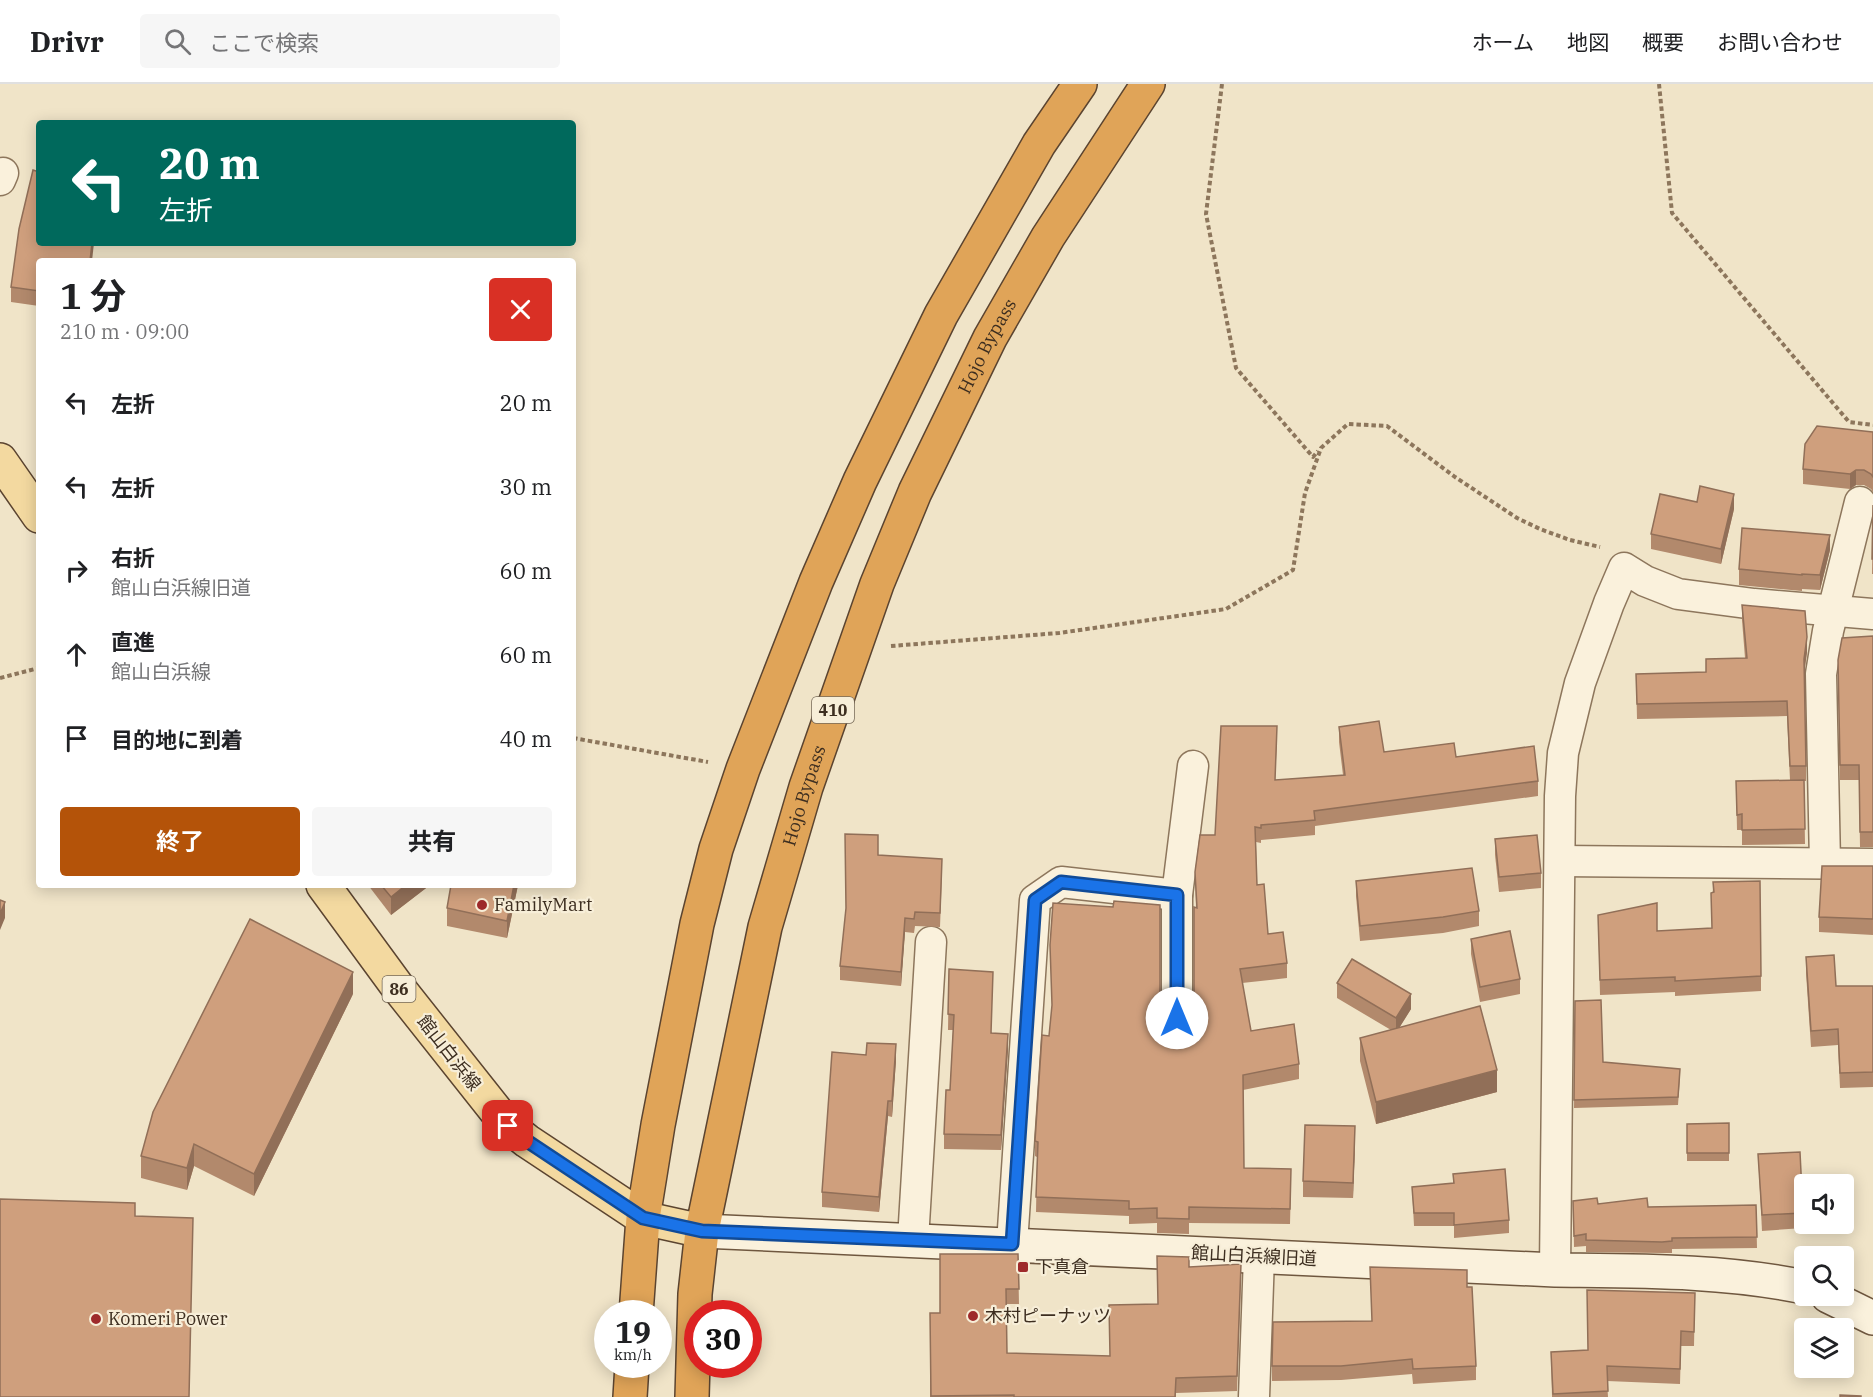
<!DOCTYPE html>
<html lang="ja">
<meta charset="utf-8">
<style>
body{margin:0;font-family:"IBM Plex Serif","Noto Sans JP",serif;background:#f6f6f6;color:#202124;height:100vh;display:flex;flex-direction:column;font-size:22px;white-space:nowrap}
*{box-sizing:border-box;margin:0}
p{font-size:20px;color:#757577}
.icon{flex:none;width:33px;height:33px;fill:none;stroke:currentColor;stroke-width:2;stroke-linecap:round;stroke-linejoin:round}
.map{position:relative;flex:1;overflow:hidden}
.side{position:absolute;left:36px;top:174px;width:540px;height:630px;display:flex;flex-direction:column;background:#fff;border-radius:6px;box-shadow:0 3px 15px #0003}
.side>*{flex:none}
.banner{position:absolute;left:36px;top:36px;width:540px;height:126px;border-radius:6px;box-shadow:0 3px 15px #0003;background:#00695c;color:#fff;overflow:hidden}
.tools{position:absolute;left:1794px;top:1090px;display:grid;gap:12px}
.tools a{display:grid;place-items:center;width:60px;height:60px;border-radius:6px;background:#fff;box-shadow:0 3px 15px #0003;font-size:30px}
.speed{position:absolute;left:594px;top:1216px;display:flex;gap:12px;font-size:30px;font-weight:700;text-align:center}
.speed>*{display:grid;place-content:center;width:78px;height:78px;border-radius:50%;background:#fff;box-shadow:0 3px 15px #0003;line-height:1}
.speed small{font-size:15px;font-weight:400}
.speed .limit{border:9px solid #d22;background:#fff;color:#111}
.pin{position:absolute;display:grid;place-items:center;width:51px;height:51px;color:#fff;margin:-26px;border-radius:12px;box-shadow:0 3px 9px #0006}
.me{position:absolute;width:66px;margin:-33px;rotate:0deg;stroke-linejoin:round;filter:drop-shadow(0 0 4px #0008)}
.turn{display:flex;align-items:center;gap:21px;height:126px;padding:0 24px;font-size:27px}
.turn .icon{width:78px;height:78px;stroke-width:2.5}
.turn b{display:block;font-size:42px;line-height:51px}
.round{display:grid;place-items:center;flex:none;width:63px;height:63px;border-radius:6px;background:#f6f6f6}
.summary{display:flex;align-items:center;justify-content:space-between;height:102px;padding:0 24px}
h1{font-size:36px;font-weight:700;line-height:45px}
.button{display:flex;gap:12px;margin-top:auto;padding:12px 24px}
.button a{flex:1;height:69px;border-radius:6px;background:#b45309;color:#fff;font-size:24px;font-weight:700;line-height:69px;text-align:center}
.button a+a{background:#f6f6f6;color:#202124}
ul{padding:0;list-style:none}
li{display:flex;align-items:center;gap:18px;height:84px;padding:0 24px}
li div{flex:1}
li b{display:block;font-size:22px}
li em{font-style:normal}
header{display:flex;align-items:center;gap:36px;box-sizing:border-box;height:84px;padding:0 30px;background:#fff;border-bottom:2px solid #e0e0e0}
header strong{font-size:28px}
nav{display:flex;gap:33px;margin-inline-start:auto;font-size:21px}
.search{width:420px;height:54px;background:#f6f6f6;display:flex;align-items:center;gap:15px;box-sizing:border-box;padding:0 21px;border-radius:6px;color:#757577;font-size:22px}
.map>svg:first-child{display:block}
</style>
<header>
<strong>Drivr</strong>
<div class="search"><svg class="icon" aria-label="search" viewBox="0 0 24 24"><circle cx="10" cy="10" r="6"/><path d="M15 15l6 6"/></svg>ここで検索</div>
<nav><a>ホーム</a><a>地図</a><a>概要</a><a>お問い合わせ</a></nav>
</header>
<div class="map">
<svg width="1873" height="1313" viewBox="0 0 1873 1313">
<rect width="100%" height="100%" fill="#f0e4c8"/>
<g fill="none" stroke-linecap="round" stroke-linejoin="round">
<defs>
<g id="street">
<polyline points="0,96 3,89"/>
<polyline points="1560,777 1873,780"/>
<polyline points="1825,779 1821,590 1828,547 1860,418"/>
<polyline points="1177,934 1177,811 1193,682"/>
<polyline points="913,1156 931,858"/>
<polyline points="1012,1160 1035,816 1061,798 1177,811"/>
<polyline points="1555,1186 1560,712 1563,669 1580,599 1609,519 1624,484 1645,497 1678,510 1754,520 1873,530"/>
<polyline points="1254,1313 1259,1172"/>
</g>
<g id="secondary">
<path d="M702,1147L1555,1186C1638,1187 1723,1186 1804,1203"/>
<polyline points="1828,1212 1873,1234"/>
</g>
<g id="primary">
<polyline points="0,376 39,432"/>
<polyline points="323,801 397,902 508,1042 527,1057 643,1134 702,1147"/>
</g>
<g id="highway">
<polyline points="636,1230 643,1134 658,1041 697,840 716,765 743,685 816,498 860,397 941,231 1039,60 1080,0"/>
<polyline points="630,1313 632,1281"/>
<path id="s1" d="M692,1313L695,1210L702,1147L765,843L806,703L877,500L915,408L990,254L1048,153L1148,0"/>
</g>
</defs>
<use href="#street" stroke="#8d765c" stroke-width="33"/>
<use href="#secondary" stroke="#6f573f" stroke-width="36"/>
<use href="#primary" stroke="#5b4430" stroke-width="36"/>
<use href="#highway" stroke="#5b4430" stroke-width="36"/>
<g stroke="#8d765c" stroke-width="4" stroke-dasharray="4.5 3" stroke-linecap="butt">
<polyline points="1222,0 1206,130 1236,284 1313,373 1318,367"/>
<polyline points="1659,0 1672,129 1849,338 1873,341"/>
<polyline points="891,562 1059,549 1226,525 1293,486 1305,409 1321,364 1348,340 1387,342 1455,393 1517,434 1540,445 1570,456 1600,463"/>
<polyline points="0,594 39,584"/>
<polyline points="573,654 708,678"/>
</g>
<use href="#street" stroke="#faf1dc" stroke-width="30"/>
<use href="#secondary" stroke="#faf1dc" stroke-width="33"/>
<use href="#primary" stroke="#f3d9a0" stroke-width="33"/>
<use href="#highway" stroke="#e0a458" stroke-width="33"/>
</g>
<g fill="#b2896c">
<polygon points="39,177 39,222 11,218 11,203"/>
<polygon points="1873,348 1873,408 1871,405 1864,401 1856,401 1850,405 1803,400 1803,385"/>
<polygon points="1873,421 1873,490 1872,490"/>
<polygon points="1734,425 1721,480 1651,465 1651,450"/>
<polygon points="1830,466 1820,506 1802,505 1802,507 1739,501 1739,485"/>
<polygon points="1742,521 1807,568 1804,589 1806,682 1806,697 1804,697 1805,760 1742,761 1742,746 1737,746 1736,697 1790,696 1787,632 1637,635 1636,590 1706,588 1745,574 1742,536"/>
<polygon points="1873,552 1873,763 1860,763 1859,696 1840,696 1838,576"/>
<polygon points="1339,643 1384,668 1456,673 1538,697 1538,712 1315,742 1315,751 1261,756 1261,759 1256,758 1257,801 1268,850 1287,879 1287,894 1242,899 1251,947 1299,980 1299,995 1243,1006 1244,1084 1291,1100 1290,1140 1189,1139 1189,1150 1157,1149 1157,1139 1129,1140 1129,1132 1036,1128 1037,1073 1035,1072 1035,1057 1049,952 1160,919 1162,928 1169,934 1178,936 1185,934 1192,928 1194,919 1196,824 1195,788 1215,751 1277,657 1275,696 1343,691 1339,658"/>
<polygon points="1495,755 1541,789 1541,804 1499,808 1495,771"/>
<polygon points="878,771 942,789 940,843 915,842 914,849 905,848 901,902 840,896 840,882"/>
<polygon points="1873,782 1873,851 1819,848 1819,833"/>
<polygon points="1356,797 1479,827 1479,842 1443,849 1360,857 1356,812"/>
<polygon points="1713,798 1761,892 1761,907 1675,912 1675,908 1600,911 1598,831 1657,847 1712,844"/>
<polygon points="368,801 430,801 391,831"/>
<polygon points="518,801 507,854 447,842 447,824"/>
<polygon points="1471,855 1520,895 1520,910 1480,918 1471,870"/>
<polygon points="1806,873 1836,902 1873,902 1873,1003 1840,1004 1838,961 1811,963 1806,889"/>
<polygon points="949,885 992,949 1008,965 1001,1066 944,1065 944,1050 950,1006 953,946 948,946"/>
<polygon points="1337,899 1411,925 1399,944 1497,1008 1376,1040 1360,977 1360,954 1391,946 1337,914"/>
<polygon points="353,910 254,1112 194,1082 187,1106 141,1094 141,1072"/>
<polygon points="1575,917 1603,978 1680,993 1678,1021 1574,1024"/>
<polygon points="896,976 892,1033 888,1032 879,1128 822,1123 822,1108"/>
<polygon points="1729,1039 1729,1077 1687,1077 1687,1040"/>
<polygon points="1355,1058 1353,1114 1303,1113 1303,1097"/>
<polygon points="1758,1070 1803,1129 1803,1144 1762,1147"/>
<polygon points="1453,1090 1509,1136 1509,1149 1454,1154 1454,1142 1414,1142 1412,1103 1453,1099"/>
<polygon points="1573,1117 1648,1123 1756,1121 1757,1164 1672,1165 1672,1169 1662,1169 1586,1168 1586,1162 1574,1163"/>
<polygon points="1018,1170 1019,1220 1006,1220 1007,1269 1110,1272 1158,1220 1189,1183 1241,1195 1237,1307 1176,1309 1176,1313 930,1313 930,1229 940,1229"/>
<polygon points="1467,1203 1476,1282 1476,1296 1413,1300 1412,1290 1341,1296 1272,1297 1272,1282 1371,1237"/>
<polygon points="1695,1209 1694,1262 1681,1262 1680,1300 1607,1297 1608,1313 1552,1313 1551,1268 1588,1266"/>
</g>
<g fill="#916f58">
<polygon points="92,159 94,159 92,177 90,177"/>
<polygon points="1856,386 1856,401 1850,405 1850,390"/>
<polygon points="1734,410 1734,425 1721,480 1721,465"/>
<polygon points="1830,451 1830,466 1820,506 1820,491"/>
<polygon points="1807,553 1807,568 1804,590 1804,575"/>
<polygon points="406,801 430,801 391,831 391,813"/>
<polygon points="514,801 518,801 507,854 507,837"/>
<polygon points="5,818 5,834 0,846 0,830"/>
<polygon points="905,834 905,848 901,902 901,888"/>
<polygon points="353,888 353,910 254,1112 254,1090"/>
<polygon points="1411,910 1411,925 1396,949 1396,934"/>
<polygon points="1008,950 1008,965 1001,1066 1001,1051"/>
<polygon points="896,960 896,976 892,1033 892,1017"/>
<polygon points="1497,986 1497,1008 1376,1040 1376,1018"/>
<polygon points="888,1017 888,1032 879,1128 879,1113"/>
<polygon points="1355,1042 1355,1058 1353,1114 1353,1099"/>
<polygon points="194,1060 194,1082 187,1106 187,1084"/>
</g>
<g fill="#cf9f7d" stroke="#916f58" stroke-width="1.5">
<polygon points="33,86 39,88 39,159 92,159 90,177 39,177 39,207 11,203 19,145"/>
<polygon points="1817,342 1873,348 1873,393 1871,390 1864,386 1856,386 1850,390 1803,385 1805,360"/>
<polygon points="1700,402 1734,410 1721,465 1651,450 1660,410 1697,418"/>
<polygon points="1873,421 1873,475 1872,475"/>
<polygon points="1742,444 1830,451 1820,491 1802,490 1802,491 1739,485"/>
<polygon points="1742,521 1805,527 1807,553 1804,575 1806,682 1790,682 1787,617 1637,620 1636,590 1706,588 1706,575 1747,574"/>
<polygon points="1873,552 1873,748 1860,748 1859,681 1840,681 1838,576 1842,554"/>
<polygon points="1379,637 1384,668 1454,659 1456,673 1534,662 1538,697 1314,727 1315,736 1261,741 1261,744 1255,743 1257,801 1264,800 1268,850 1283,848 1287,879 1240,885 1251,947 1294,940 1299,980 1243,991 1244,1084 1291,1085 1290,1125 1189,1123 1189,1135 1157,1134 1157,1124 1129,1125 1129,1117 1036,1113 1038,1058 1035,1057 1042,951 1049,952 1052,921 1050,861 1053,819 1113,823 1114,817 1160,821 1160,919 1162,928 1169,934 1178,936 1185,934 1192,928 1194,919 1194,823 1197,824 1195,788 1200,751 1215,751 1221,642 1277,642 1275,696 1345,691 1339,643"/>
<polygon points="1804,696 1805,745 1742,746 1742,730 1737,731 1736,697"/>
<polygon points="845,750 878,751 878,771 942,775 940,829 915,828 914,835 905,834 901,888 840,882 846,824"/>
<polygon points="1537,751 1541,789 1499,793 1495,755"/>
<polygon points="1822,782 1873,782 1873,835 1819,833"/>
<polygon points="1472,784 1479,827 1443,833 1360,842 1356,797"/>
<polygon points="1760,797 1761,892 1675,897 1675,893 1600,896 1598,831 1657,819 1657,847 1712,844 1711,809 1714,808 1713,798"/>
<polygon points="381,801 406,801 391,813"/>
<polygon points="451,801 514,801 507,837 447,824"/>
<polygon points="0,816 5,818 0,830"/>
<polygon points="250,835 353,888 254,1090 194,1060 187,1084 141,1072 153,1028"/>
<polygon points="1510,847 1520,895 1480,903 1471,855"/>
<polygon points="1834,871 1836,902 1873,902 1873,988 1840,989 1838,945 1811,947 1806,873"/>
<polygon points="1352,875 1411,910 1396,934 1337,899"/>
<polygon points="949,885 993,888 991,949 1008,950 1001,1051 944,1050 946,1006 950,1006 954,931 948,930"/>
<polygon points="1601,916 1603,978 1680,985 1678,1013 1574,1016 1575,917"/>
<polygon points="1480,922 1497,986 1376,1018 1360,954"/>
<polygon points="867,959 896,960 892,1017 888,1017 879,1113 822,1108 832,968 866,971"/>
<polygon points="1729,1039 1729,1069 1687,1069 1687,1040"/>
<polygon points="1305,1041 1355,1042 1353,1099 1303,1097"/>
<polygon points="1800,1068 1803,1129 1762,1131 1758,1070"/>
<polygon points="1505,1085 1509,1136 1454,1141 1454,1129 1414,1129 1412,1103 1454,1099 1453,1090"/>
<polygon points="1597,1114 1598,1120 1647,1114 1648,1123 1756,1121 1757,1153 1672,1154 1672,1157 1662,1158 1586,1156 1586,1150 1574,1152 1573,1117"/>
<polygon points="0,1115 135,1119 135,1132 193,1134 189,1313 0,1313"/>
<polygon points="940,1170 1018,1170 1019,1205 1006,1205 1007,1269 1110,1272 1109,1221 1158,1220 1157,1172 1189,1173 1189,1183 1241,1180 1237,1292 1176,1294 1175,1313 1014,1313 1014,1311 931,1312 930,1229 940,1229"/>
<polygon points="1370,1183 1467,1186 1467,1203 1472,1203 1476,1282 1413,1285 1412,1275 1341,1282 1272,1282 1273,1238 1372,1237"/>
<polygon points="1587,1206 1695,1209 1694,1248 1681,1247 1680,1285 1607,1282 1608,1307 1553,1310 1551,1268 1588,1266"/>
<polygon points="1840,1311 1861,1312 1861,1313 1840,1313"/>
</g>
<g fill="none" stroke-linecap="round" stroke-linejoin="round">
<defs>
<polyline id="route" points="508,1042 527,1057 643,1134 702,1147 1012,1160 1035,816 1061,798 1177,811 1177,934"/>
</defs>
<use href="#route" stroke="#114b97" stroke-width="15"/>
<use href="#route" stroke="#1a73e8" stroke-width="10"/>
</g>
<g fill="#9e2a2b" stroke="#f7eed8" stroke-width="2">
<circle cx="482" cy="821" r="6"/>
<rect x="1017" y="1177" width="12" height="12" rx="3"/>
<circle cx="973" cy="1232" r="6"/>
<circle cx="96" cy="1235" r="6"/>
</g>
<g text-anchor="middle" stroke-width="4.5" stroke-linejoin="round" paint-order="stroke">
<g fill="#f7eed8" stroke="#756857" stroke-width="1.5">
<rect x="812" y="613" width="42" height="26" rx="4.5"/>
<rect x="382.5" y="892" width="33" height="26" rx="4.5"/>
</g>
<g font-size="16" font-weight="bold" fill="#3d2e20">
<text x="833" y="632">410</text>
<text x="399" y="911">86</text>
</g>
<g font-size="18" fill="#3d2e20" stroke="#f7eed8">
<text dy="6" stroke="none"><textPath href="#s1" startOffset="1100">Hojo Bypass</textPath></text>
<text dy="6" stroke="none"><textPath href="#s1" startOffset="614">Hojo Bypass</textPath></text>
<text transform="translate(449 969) rotate(52)" y="6">館山白浜線</text>
<text transform="translate(1254 1172) rotate(3)" y="6">館山白浜線旧道</text>
</g>
<g font-size="18" fill="#3d2e20" stroke="#f7eed8" text-anchor="start">
<text x="494" y="827">FamilyMart</text>
<text x="1035" y="1189">下真倉</text>
<text x="985" y="1238">木村ピーナッツ</text>
<text x="108" y="1241">Komeri Power</text>
</g>
</g>
</svg>
<div class="tools">
<a><svg class="icon" aria-label="sound" viewBox="0 0 24 24"><path d="M4 9h4l5-4v14l-5-4H4zM17 9q2 3 0 6"/></svg></a>
<a><svg class="icon" aria-label="search" viewBox="0 0 24 24"><circle cx="10" cy="10" r="6"/><path d="M15 15l6 6"/></svg></a>
<a><svg class="icon" aria-label="layers" viewBox="0 0 24 24"><path d="M12 4l9 5-9 5-9-5zM3 14l9 5 9-5"/></svg></a>
</div>
<div class="speed"><div>19<small>km/h</small></div><div class="limit">30</div></div>
<div class="pin" style="left:508px;top:1042px;background:#d93025"><svg class="icon" aria-label="arrive" viewBox="0 0 24 24"><path d="M6 21V4h12l-3 4 3 4H6"/></svg></div>
<svg class="me" style="left:1177px;top:934px" viewBox="-20 -20 40 40"><circle r="19" fill="#fff"/><path d="M0-13L10 11 0 6-10 11z" fill="#1a73e8"/></svg>
<div class="banner">
<div class="turn"><svg class="icon" aria-label="left" viewBox="0 0 24 24"><path d="M17 20v-9H6M10 6l-5 5 5 5"/></svg><div><b>20 m</b>左折</div></div>
</div>
<section class="side">
<div class="summary"><div><h1>1 分</h1><p>210 m · 09:00</p></div><a class="round" style="background:#d93025;color:#fff"><svg class="icon" aria-label="close" viewBox="0 0 24 24"><path d="M6 6l12 12M18 6L6 18"/></svg></a></div>
<ul>
<li><svg class="icon" aria-label="left" viewBox="0 0 24 24"><path d="M17 20v-9H6M10 6l-5 5 5 5"/></svg><div><b>左折</b></div><em>20 m</em></li>
<li><svg class="icon" aria-label="left" viewBox="0 0 24 24"><path d="M17 20v-9H6M10 6l-5 5 5 5"/></svg><div><b>左折</b></div><em>30 m</em></li>
<li><svg class="icon" aria-label="right" viewBox="0 0 24 24"><path d="M7 20v-9h11M14 6l5 5-5 5"/></svg><div><b>右折</b><p>館山白浜線旧道</p></div><em>60 m</em></li>
<li><svg class="icon" aria-label="ahead" viewBox="0 0 24 24"><path d="M12 20V5M6 11l6-6 6 6"/></svg><div><b>直進</b><p>館山白浜線</p></div><em>60 m</em></li>
<li><svg class="icon" aria-label="arrive" viewBox="0 0 24 24"><path d="M6 21V4h12l-3 4 3 4H6"/></svg><div><b>目的地に到着</b></div><em>40 m</em></li>
</ul>
<div class="button"><a>終了</a><a>共有</a></div>
</section>
</div>
